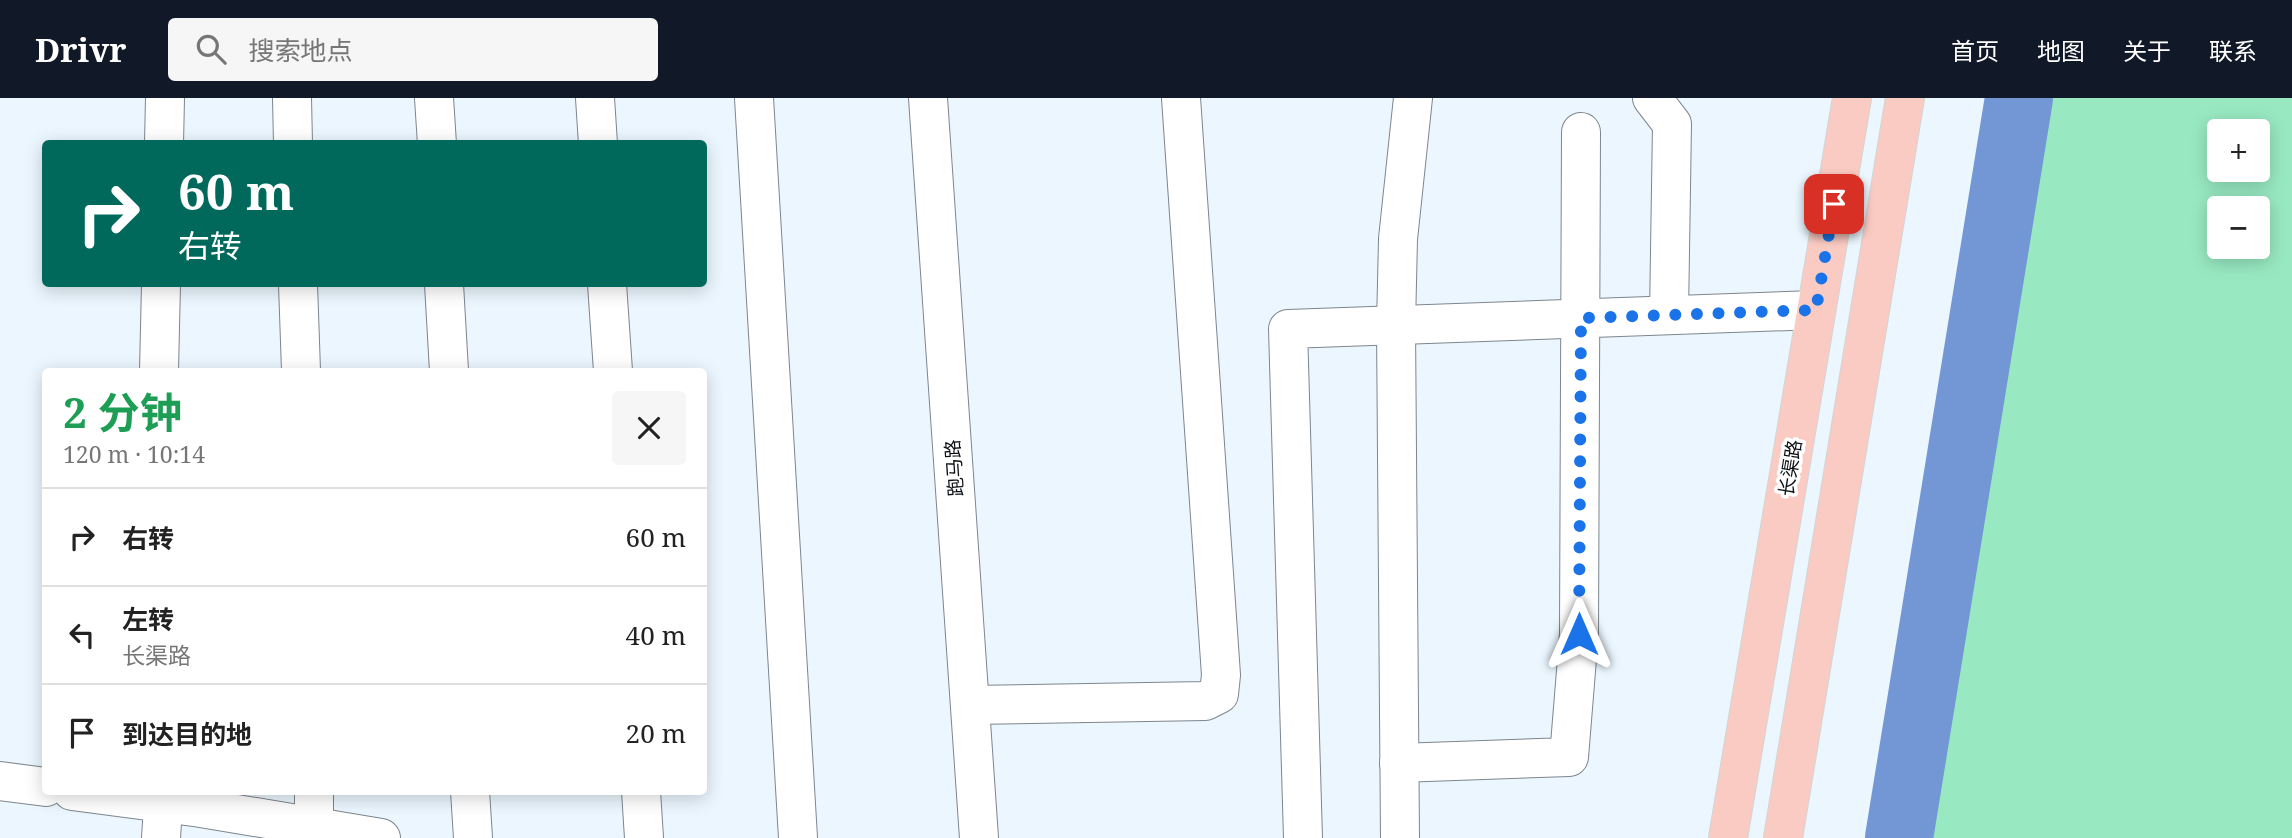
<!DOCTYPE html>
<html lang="zh">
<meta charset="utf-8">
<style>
body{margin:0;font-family:"Noto Serif","Noto Sans SC",serif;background:#f6f6f6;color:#222;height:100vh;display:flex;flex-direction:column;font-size:26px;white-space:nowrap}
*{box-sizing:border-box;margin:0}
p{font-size:23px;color:#767676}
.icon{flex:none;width:38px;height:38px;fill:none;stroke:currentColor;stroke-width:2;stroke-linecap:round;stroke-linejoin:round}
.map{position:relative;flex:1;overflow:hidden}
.details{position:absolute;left:42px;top:270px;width:665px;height:427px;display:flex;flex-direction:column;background:#fff;border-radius:7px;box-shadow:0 4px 18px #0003}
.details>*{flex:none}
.hud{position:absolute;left:42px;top:42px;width:665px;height:147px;border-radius:7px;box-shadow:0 4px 18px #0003;background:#00695c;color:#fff;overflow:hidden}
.tools{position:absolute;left:2207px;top:21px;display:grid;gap:14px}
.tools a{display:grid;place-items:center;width:63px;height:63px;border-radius:7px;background:#fff;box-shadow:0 4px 18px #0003;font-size:35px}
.pin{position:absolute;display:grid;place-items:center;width:60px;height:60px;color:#fff;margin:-30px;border-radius:14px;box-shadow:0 4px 10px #0006}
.me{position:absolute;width:77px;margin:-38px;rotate:0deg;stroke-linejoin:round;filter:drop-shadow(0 0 5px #0008)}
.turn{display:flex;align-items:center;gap:24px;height:147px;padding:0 21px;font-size:32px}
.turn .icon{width:91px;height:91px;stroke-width:2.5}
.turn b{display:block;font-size:49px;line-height:60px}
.round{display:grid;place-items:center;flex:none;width:74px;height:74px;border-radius:7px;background:#f6f6f6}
.headline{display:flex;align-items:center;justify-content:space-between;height:119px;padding:0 21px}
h1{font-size:42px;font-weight:700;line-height:52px;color:#1e9e55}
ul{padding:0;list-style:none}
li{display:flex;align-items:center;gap:21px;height:98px;padding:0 21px;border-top:2px solid #e0e0e0}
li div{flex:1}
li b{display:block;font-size:26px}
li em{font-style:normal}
header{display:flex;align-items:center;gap:42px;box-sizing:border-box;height:98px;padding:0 35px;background:#111827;color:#fff}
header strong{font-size:33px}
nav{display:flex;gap:38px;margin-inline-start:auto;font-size:24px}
.search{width:490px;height:63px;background:#f6f6f6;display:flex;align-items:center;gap:18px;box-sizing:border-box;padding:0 24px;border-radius:7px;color:#767676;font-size:26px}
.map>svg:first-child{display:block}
</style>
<header>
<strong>Drivr</strong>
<div class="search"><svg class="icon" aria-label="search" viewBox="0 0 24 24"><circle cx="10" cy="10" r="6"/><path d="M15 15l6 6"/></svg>搜索地点</div>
<nav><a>首页</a><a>地图</a><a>关于</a><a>联系</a></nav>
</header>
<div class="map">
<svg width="2292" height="740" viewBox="0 0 2292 740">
<rect width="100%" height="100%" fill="#ebf6fe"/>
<path fill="#98e9c2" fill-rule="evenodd" d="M2051,0H2292V740H1929ZM2219,33H2258V72H2219ZM2219,110H2258V149H2219Z"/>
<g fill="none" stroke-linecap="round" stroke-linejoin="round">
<polyline stroke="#7396d5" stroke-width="68" points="1899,740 2019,0"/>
<defs>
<g id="minor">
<polyline points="292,0 293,46"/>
<polyline points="434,0 437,46"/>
<polyline points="595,0 598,46"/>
<polyline points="754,0 798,740"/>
<polyline points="928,0 979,740"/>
<polyline points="1652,0 1672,26 1669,217"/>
<polyline points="164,46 165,0"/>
<polyline points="298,186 301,273"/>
<polyline points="444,186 449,273"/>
<polyline points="607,186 613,273"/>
<polyline points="159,273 161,186"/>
<polyline points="970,607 1205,603 1219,596 1221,577 1181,0"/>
<polyline points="1399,665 1569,659 1579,536 1581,34"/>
<polyline points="0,683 46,689"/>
<polyline points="72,693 201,710 381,740"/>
<polyline points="470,693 473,740"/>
<polyline points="641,693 644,740"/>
<polyline points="161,740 164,693"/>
<polyline points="314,740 314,693"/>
<polyline points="1303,740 1288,231 1816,212"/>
<polyline points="1400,740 1396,227 1398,141 1413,0"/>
</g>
<g id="major">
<polyline points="1728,740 1852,0"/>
<polyline points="1783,740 1905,0"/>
</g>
</defs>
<use href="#minor" stroke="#7d868e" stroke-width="40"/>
<use href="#major" stroke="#d3d4d5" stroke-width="40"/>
<use href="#minor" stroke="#fff" stroke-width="38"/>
<use href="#major" stroke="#facbc2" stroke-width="38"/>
</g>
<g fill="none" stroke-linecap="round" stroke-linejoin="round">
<polyline stroke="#1a73e8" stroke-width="12" stroke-dasharray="0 21.6" points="1579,536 1581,220 1816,212 1834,106"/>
</g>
<g text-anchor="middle" stroke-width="7" stroke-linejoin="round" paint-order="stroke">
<g font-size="19" fill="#0d1113" stroke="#fff">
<text transform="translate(954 370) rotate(-94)" y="7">跑马路</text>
<text transform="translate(1790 370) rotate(-81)" y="7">长渠路</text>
</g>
</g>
</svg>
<div class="tools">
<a>+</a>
<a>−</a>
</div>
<div class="pin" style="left:1834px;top:106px;background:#d93025"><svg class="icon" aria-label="arrive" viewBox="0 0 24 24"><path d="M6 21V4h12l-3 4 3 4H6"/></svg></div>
<svg class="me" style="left:1579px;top:536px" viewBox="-20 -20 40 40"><path d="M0-17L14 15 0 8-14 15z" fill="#1a73e8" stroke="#fff" stroke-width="4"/></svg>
<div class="hud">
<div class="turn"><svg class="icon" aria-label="right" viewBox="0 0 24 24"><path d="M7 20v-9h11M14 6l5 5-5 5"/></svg><div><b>60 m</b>右转</div></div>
</div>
<section class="details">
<div class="headline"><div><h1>2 分钟</h1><p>120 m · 10:14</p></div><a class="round"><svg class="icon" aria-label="close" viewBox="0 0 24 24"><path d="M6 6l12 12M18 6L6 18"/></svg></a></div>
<ul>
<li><svg class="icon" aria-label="right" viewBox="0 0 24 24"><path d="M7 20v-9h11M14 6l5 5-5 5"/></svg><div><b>右转</b></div><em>60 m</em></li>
<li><svg class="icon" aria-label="left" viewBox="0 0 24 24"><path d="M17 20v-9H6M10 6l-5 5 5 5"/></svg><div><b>左转</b><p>长渠路</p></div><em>40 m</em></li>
<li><svg class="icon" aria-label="arrive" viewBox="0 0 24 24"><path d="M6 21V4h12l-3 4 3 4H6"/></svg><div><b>到达目的地</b></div><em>20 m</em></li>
</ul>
</section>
</div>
